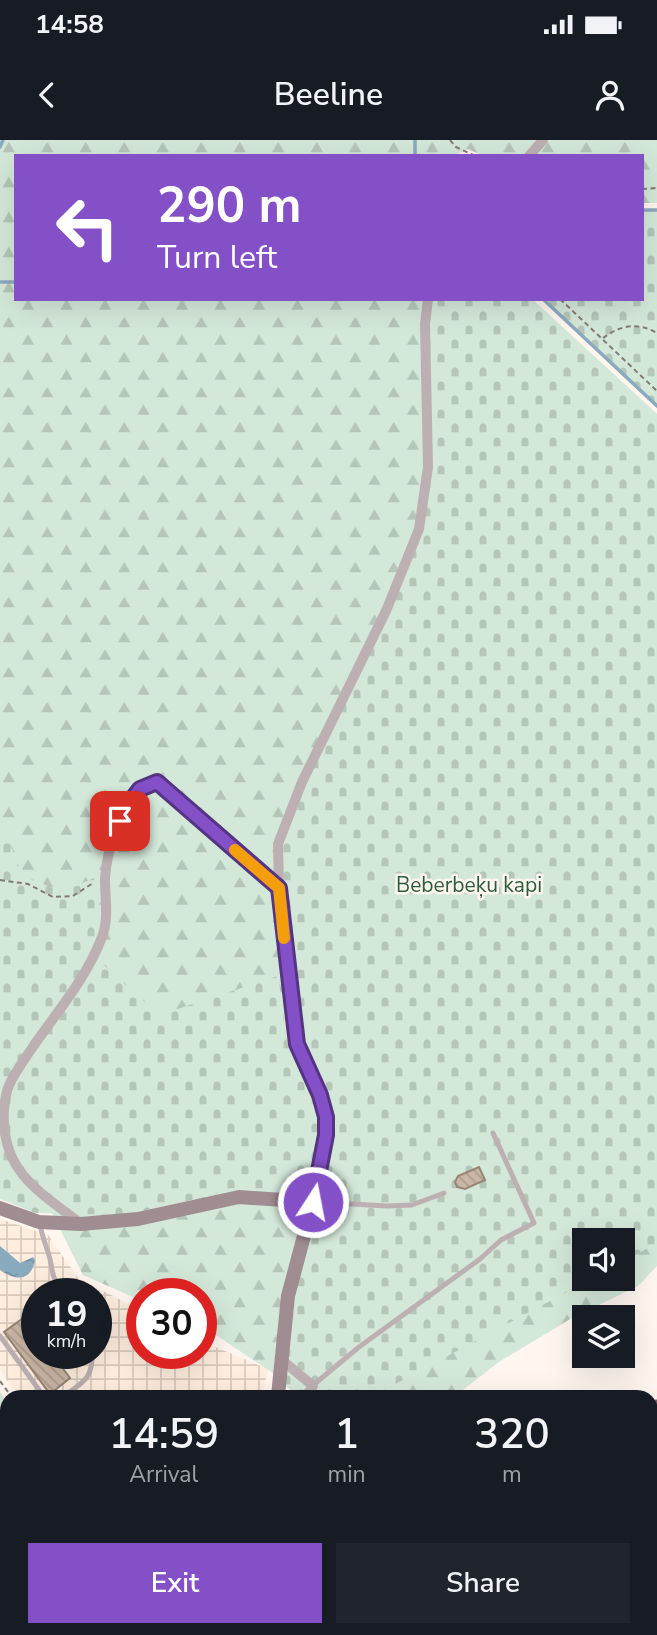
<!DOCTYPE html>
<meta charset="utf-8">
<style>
body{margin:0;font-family:"Nunito Sans",sans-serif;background:#20242c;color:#f1f3f6;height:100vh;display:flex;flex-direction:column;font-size:26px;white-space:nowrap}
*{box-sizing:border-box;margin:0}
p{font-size:23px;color:#9ea1a6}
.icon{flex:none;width:38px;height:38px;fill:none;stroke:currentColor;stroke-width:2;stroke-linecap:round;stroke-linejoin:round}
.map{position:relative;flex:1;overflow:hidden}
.details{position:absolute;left:0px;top:1250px;width:658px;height:247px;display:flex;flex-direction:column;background:#171b24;border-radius:21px 21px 0 0;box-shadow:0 7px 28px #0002}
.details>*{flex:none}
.banner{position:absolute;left:14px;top:14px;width:630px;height:147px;border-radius:0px;box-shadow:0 7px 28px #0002;background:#8350c8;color:#fff;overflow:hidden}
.buttons{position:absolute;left:572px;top:1088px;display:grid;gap:14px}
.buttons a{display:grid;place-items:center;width:63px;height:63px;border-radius:0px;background:#171b24;box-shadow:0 7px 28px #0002;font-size:35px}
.speed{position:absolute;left:21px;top:1138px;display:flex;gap:14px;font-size:35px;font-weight:700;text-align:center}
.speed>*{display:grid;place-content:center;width:91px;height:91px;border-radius:50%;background:#171b24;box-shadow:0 7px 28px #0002;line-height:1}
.speed small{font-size:18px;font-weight:400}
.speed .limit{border:10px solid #d22;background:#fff;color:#111}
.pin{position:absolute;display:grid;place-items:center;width:60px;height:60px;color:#fff;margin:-30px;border-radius:14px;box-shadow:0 4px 10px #0006}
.me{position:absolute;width:77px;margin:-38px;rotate:11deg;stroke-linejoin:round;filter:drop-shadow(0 0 5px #0008)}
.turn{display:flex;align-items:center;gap:24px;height:147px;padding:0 28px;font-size:32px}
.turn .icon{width:91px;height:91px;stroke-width:2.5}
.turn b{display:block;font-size:49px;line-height:60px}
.eta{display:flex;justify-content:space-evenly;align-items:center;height:119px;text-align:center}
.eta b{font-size:42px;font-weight:600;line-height:49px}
.cta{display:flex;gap:14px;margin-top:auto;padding:14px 28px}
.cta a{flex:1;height:80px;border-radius:0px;background:#8350c8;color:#fff;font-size:28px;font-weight:600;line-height:80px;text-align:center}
.cta a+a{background:#20242c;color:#f1f3f6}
.status{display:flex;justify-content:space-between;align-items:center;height:49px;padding:0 35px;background:#171b24;direction:ltr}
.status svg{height:19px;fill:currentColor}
header{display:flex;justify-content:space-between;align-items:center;height:91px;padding:0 28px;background:#171b24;font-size:32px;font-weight:600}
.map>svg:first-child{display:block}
</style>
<div class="status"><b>14:58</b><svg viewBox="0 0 49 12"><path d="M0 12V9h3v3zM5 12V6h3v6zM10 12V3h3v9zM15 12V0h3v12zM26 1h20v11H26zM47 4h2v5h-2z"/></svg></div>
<header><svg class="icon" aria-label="back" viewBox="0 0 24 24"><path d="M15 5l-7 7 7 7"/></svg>Beeline<svg class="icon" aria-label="person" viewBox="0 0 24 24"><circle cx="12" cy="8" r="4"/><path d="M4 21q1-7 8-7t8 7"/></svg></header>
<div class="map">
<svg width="657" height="1495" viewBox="0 0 657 1495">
<defs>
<pattern id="industrial-grid" width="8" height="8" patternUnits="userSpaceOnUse" patternTransform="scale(1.75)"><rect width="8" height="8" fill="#feeedf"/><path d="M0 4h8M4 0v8" fill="none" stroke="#d9cbbe"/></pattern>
<pattern id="forest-firs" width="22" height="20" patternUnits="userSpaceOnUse" patternTransform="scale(1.75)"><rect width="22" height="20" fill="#d4e8d9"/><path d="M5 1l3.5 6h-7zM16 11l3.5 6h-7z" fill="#b5c6b9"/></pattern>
<pattern id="cemetery-stones" width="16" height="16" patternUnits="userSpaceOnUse" patternTransform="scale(1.75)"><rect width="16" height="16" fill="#d4e8d9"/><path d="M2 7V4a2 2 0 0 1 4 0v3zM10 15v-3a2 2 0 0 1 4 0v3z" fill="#b5c6b9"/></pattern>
<pattern id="water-ripples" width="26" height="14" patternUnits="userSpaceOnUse" patternTransform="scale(1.75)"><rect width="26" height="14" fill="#8aaabe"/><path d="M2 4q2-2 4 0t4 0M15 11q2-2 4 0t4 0" fill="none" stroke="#7691a2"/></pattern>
<pattern id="building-back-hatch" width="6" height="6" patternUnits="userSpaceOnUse" patternTransform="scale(1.75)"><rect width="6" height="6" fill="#cbb7a5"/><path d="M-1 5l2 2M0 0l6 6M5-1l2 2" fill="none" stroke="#ad9c8d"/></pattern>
</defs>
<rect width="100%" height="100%" fill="#fef6ef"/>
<g fill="url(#industrial-grid)" fill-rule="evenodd">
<path d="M0,1079L48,1095L78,1138L142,1171V1213H201V1201L268,1229L262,1256H18L0,1230ZM37,1153H96V1213H37Z"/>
<polygon points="7,1447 7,1489 123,1489 110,1495 0,1495 0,1455"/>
</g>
<polygon fill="#d4e8d9" points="0,1252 7,1262 7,1446 0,1454"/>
<g fill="url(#forest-firs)" fill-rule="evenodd">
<path d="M0,0H657V63H642V16H483L468,9L453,16H16V159H532L657,274V1126L638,1146L572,1178L499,1222L455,1256H305L280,1238L216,1195L201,1188V1153H142V1161L83,1135L50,1069L0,1052ZM584,1101H623V1139H584Z"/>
<polygon points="657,1362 657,1495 424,1495 434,1489 651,1489 651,1366"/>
</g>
<g fill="url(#cemetery-stones)">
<polygon points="642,70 657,70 657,266 543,159 642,159"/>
<polygon points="428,159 532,159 657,274 657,1103 623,1122 623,1101 584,1101 584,1139 591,1139 373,1256 295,1256 280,1238 326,977 297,904 278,704 419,389 428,327"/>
<polygon points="0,686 3,686 22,735 62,752 94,738 99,821 159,875 278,836 290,918 297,920 317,970 319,995 309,1046 301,1050 235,1050 127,1075 35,1073 0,1059"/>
</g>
<path fill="url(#water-ripples)" d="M0,1106L20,1123L33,1117L35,1120C31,1142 15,1141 0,1130Z"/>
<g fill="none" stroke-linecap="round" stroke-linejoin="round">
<g stroke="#8aaabe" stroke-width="3.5">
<polyline points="0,7 3,0"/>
<polyline points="415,16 415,0"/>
<polyline points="642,70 657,70"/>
<polyline points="0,142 16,142"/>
<polyline points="543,159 657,266"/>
<polyline points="0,1452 7,1442"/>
<polyline points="508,1489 513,1495"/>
<polyline points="522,1495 526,1489"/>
</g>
<g stroke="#8aaabe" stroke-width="12">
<polyline points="651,1342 657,1339"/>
<polyline points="383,1495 389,1489"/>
</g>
</g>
<g fill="url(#building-back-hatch)" stroke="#978574" stroke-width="2">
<polygon points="479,1027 485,1040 465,1049 457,1047 455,1042 458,1036"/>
<polygon points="37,1168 37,1213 78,1213 61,1226 70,1238 50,1254 4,1192"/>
</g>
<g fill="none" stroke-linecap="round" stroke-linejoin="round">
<g stroke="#827b75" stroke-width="2" stroke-dasharray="5 3.5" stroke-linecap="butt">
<polyline points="450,0 456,7 473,15"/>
<polyline points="642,49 657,48"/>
<polyline points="560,159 657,251"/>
<path d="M603,198C620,185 638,182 657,193"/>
<polyline points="0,740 28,744 53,757 73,756 93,743"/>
<polyline points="0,1241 11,1256"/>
<polyline points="322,1489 323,1495"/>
</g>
<g stroke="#bdb0b2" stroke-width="5">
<polyline points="316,1062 387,1066 412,1065 444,1053"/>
<path d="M40,1085C42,1095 45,1103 48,1112C54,1129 49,1135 62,1150"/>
<polyline points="0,1196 42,1254 45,1256"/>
<path d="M64,1256C83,1242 93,1239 92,1213"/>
<polyline points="300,1256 359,1207 480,1119 501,1100 534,1083 493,993"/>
<polyline points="69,1489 73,1495"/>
<polyline points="20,1495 25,1489"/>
</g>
<g stroke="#bdb0b2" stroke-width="10">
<polyline points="529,16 543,0"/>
<polyline points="313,1062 326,995 326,977 320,955 297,904 279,748 278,704 302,642 386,471 419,389 428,327 425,184 428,159"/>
<path d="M81,1084C43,1054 6,1035 4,983C3,973 5,960 7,951C11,936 26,918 34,905C58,871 87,837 102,797C109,779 105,758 105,739C106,715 121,661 142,648C147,645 153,644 157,642L279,748"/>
<polyline points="282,1220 313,1246"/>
</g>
<polyline stroke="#a08d91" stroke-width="14" points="0,1068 39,1082 81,1084 138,1079 239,1057 313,1062 288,1156 278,1256"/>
<g stroke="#785f64" stroke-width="19">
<polyline points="651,1272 657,1269"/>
<polyline points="651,1295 657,1293"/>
<polyline points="168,1495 181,1489"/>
<polyline points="208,1495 218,1489"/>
<polyline points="234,1495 246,1489"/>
<polyline points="271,1495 282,1489"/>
</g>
</g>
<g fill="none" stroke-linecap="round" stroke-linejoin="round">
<defs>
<polyline id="route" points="120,681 127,666 140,649 157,642 279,748 297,904 320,955 326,977 326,995 313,1062"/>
</defs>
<use href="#route" stroke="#553482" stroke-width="18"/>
<use href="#route" stroke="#8350c8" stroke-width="12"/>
<polyline stroke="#f59e0b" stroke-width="12" points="235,710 279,748 284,798"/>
</g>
<g text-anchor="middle" stroke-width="5" stroke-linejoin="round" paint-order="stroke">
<g font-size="21" fill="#2b5c3d" stroke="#fef6ef">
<text x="469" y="752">Beberbeķu kapi</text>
</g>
</g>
</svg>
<div class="buttons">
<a><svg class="icon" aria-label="sound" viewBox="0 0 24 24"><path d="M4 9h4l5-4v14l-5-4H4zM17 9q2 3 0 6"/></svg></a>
<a><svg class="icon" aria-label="layers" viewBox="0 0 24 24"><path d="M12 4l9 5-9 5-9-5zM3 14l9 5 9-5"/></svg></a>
</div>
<div class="speed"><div>19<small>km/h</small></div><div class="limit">30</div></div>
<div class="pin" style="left:120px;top:681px;background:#d93025"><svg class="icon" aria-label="arrive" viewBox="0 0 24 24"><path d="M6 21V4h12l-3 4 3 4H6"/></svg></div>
<svg class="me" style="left:313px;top:1062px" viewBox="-20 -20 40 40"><circle r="17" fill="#8350c8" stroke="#fff" stroke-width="3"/><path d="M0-11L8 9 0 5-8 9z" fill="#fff"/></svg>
<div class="banner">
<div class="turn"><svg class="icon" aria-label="left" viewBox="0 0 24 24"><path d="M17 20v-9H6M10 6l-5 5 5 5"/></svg><div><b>290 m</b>Turn left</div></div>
</div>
<section class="details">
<div class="eta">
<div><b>14:59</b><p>Arrival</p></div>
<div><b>1</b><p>min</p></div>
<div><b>320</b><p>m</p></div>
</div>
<div class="cta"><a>Exit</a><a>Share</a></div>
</section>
</div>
